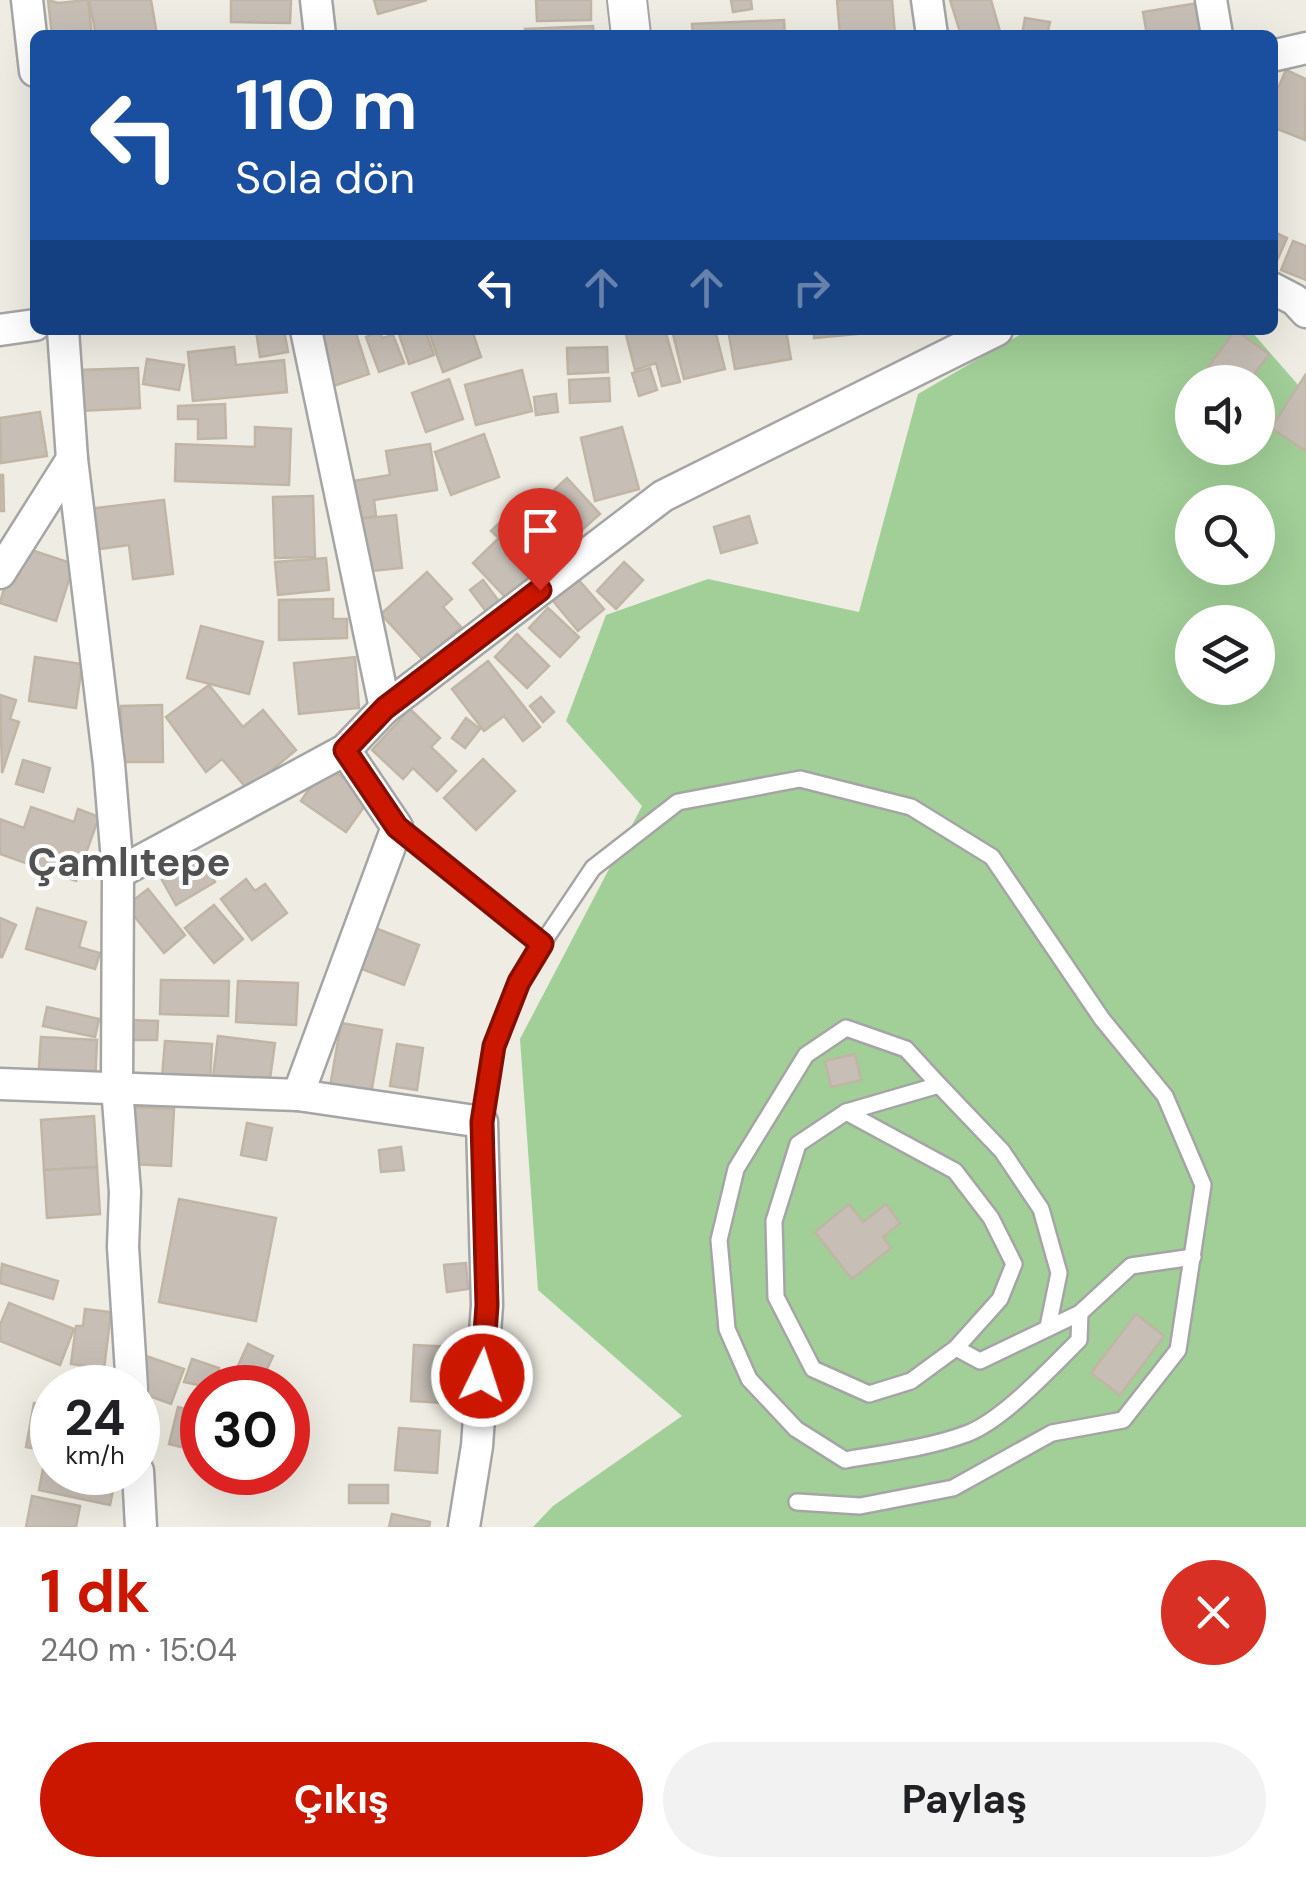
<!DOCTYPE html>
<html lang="tr">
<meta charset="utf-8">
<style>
body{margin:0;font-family:"DM Sans",sans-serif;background:#f2f2f2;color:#202124;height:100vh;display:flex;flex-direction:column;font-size:38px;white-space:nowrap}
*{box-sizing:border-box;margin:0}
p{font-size:32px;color:#757577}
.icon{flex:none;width:55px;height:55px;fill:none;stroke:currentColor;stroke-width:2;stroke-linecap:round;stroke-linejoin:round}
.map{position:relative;height:1527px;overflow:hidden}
.side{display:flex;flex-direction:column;background:#fff;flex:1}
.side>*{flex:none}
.guide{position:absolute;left:30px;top:30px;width:1248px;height:305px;border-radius:15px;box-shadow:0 10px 40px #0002;background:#1a4fa0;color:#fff;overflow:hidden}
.buttons{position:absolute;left:1175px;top:365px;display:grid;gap:20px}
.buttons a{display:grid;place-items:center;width:100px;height:100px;border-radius:50%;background:#fff;box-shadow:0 10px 40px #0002;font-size:50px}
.speed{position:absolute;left:30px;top:1365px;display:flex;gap:20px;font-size:50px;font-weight:700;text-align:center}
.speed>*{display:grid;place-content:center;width:130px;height:130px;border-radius:50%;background:#fff;box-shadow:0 10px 40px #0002;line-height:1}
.speed small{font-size:25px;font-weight:400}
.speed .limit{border:15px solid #d22;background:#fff;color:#111}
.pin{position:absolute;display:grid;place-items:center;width:85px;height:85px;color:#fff;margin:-102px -42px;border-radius:50% 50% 50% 0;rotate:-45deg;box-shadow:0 0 10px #0007}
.pin .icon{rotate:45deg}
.me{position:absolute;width:110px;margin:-55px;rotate:4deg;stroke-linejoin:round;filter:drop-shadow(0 0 8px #0008)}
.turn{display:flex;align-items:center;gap:35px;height:210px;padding:0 40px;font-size:45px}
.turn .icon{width:130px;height:130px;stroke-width:2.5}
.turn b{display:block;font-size:70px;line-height:85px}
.lanes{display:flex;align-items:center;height:95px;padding:0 40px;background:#0003;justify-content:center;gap:50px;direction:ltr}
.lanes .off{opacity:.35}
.round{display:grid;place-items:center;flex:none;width:105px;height:105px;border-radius:52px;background:#f2f2f2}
.overview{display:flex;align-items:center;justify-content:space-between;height:170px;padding:0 40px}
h1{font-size:60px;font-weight:700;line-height:75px;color:#cb1700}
.action{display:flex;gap:20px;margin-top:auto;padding:20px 40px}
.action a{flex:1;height:115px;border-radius:60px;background:#cb1700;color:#fff;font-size:40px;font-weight:700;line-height:115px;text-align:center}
.action a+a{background:#f2f2f2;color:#202124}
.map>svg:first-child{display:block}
</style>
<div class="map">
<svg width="1306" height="1527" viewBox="0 0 1306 1527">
<rect width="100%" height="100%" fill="#efece3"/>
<path fill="#a1cf97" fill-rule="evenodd" d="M1028,330H1242L1252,332L1306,394V1527H533L553,1506L682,1416L538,1290L520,1039L642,806L566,721L606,615L708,579L859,612L918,394ZM1192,382H1258V448H1192ZM1192,502H1258V568H1192ZM1192,622H1258V688H1192Z"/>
<g fill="#c7bfb6" stroke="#c1b5a5" stroke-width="2.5">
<polygon points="48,0 58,3 88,0 92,35 52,35"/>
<polygon points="89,0 151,0 157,35 96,35"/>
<polygon points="231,0 291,0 290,23 231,22"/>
<polygon points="374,0 427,0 378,14"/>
<polygon points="536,0 591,0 591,20 537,21"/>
<polygon points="731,0 751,0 752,9 733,12"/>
<polygon points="837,0 892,0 895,34 840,35"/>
<polygon points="950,0 991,0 1001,35 961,35"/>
<polygon points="1198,3 1203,35 1147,35 1143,12"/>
<polygon points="1025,18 1050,22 1047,35 1022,35"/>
<polygon points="784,20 785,35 693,35 692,24"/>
<polygon points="593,26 594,35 525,35 525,29"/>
<polygon points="1286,70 1306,79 1305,140 1272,127 1272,84 1279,86"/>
<polygon points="1272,231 1287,238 1272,272"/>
<polygon points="1293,241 1306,246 1306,280 1281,270"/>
<polygon points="284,330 288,352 260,357 256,331"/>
<polygon points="308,330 355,330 369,374 325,389"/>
<polygon points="411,330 425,330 434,355 409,364 399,334"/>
<polygon points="428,330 472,330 481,357 443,372"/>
<polygon points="665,330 680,382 662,386 656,363 635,370 625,331"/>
<polygon points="672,330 715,330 725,369 684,379"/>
<polygon points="728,330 786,330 791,359 735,369"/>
<polygon points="814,330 876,330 876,332 814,338"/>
<polygon points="1235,330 1269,354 1249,382 1216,382 1204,373"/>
<polygon points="380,331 382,338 393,335 404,363 379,372 366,337"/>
<polygon points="234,347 236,365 284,360 287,392 193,401 188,352"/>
<polygon points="607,347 608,372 568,374 567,348"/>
<polygon points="147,359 184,365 179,390 143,384"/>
<polygon points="138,368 140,408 80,411 79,370"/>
<polygon points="650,368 657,390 639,396 632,373"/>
<polygon points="522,370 532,411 476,425 465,385"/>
<polygon points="1306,374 1306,451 1271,428"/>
<polygon points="609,378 610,401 570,403 569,380"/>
<polygon points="449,379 463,419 426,432 412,393"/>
<polygon points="556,394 558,412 536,415 534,397"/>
<polygon points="225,404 226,438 198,439 198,419 178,419 178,406"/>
<polygon points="40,412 47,456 1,463 0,418"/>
<polygon points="255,427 291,429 289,485 175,481 176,444 255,447"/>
<polygon points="622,427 639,489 595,501 581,438"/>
<polygon points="484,434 499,477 451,495 435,452"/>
<polygon points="430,444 437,490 374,500 376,516 353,520 347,482 390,475 386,451"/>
<polygon points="0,475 3,475 4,511 0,511"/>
<polygon points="567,478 600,514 574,537 542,501"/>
<polygon points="313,496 315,557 275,558 273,497"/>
<polygon points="164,500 173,574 133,579 129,545 92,550 87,509"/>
<polygon points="518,505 560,550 508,600 473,563 499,538 491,531"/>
<polygon points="396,515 402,568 362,572 357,519"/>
<polygon points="749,516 757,543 721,553 714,527"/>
<polygon points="16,545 74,564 56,621 0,603"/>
<polygon points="326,558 329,590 278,595 275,562"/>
<polygon points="624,562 643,580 616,609 597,591"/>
<polygon points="427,572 452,599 443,607 461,627 424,661 381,614"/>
<polygon points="578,579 604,609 578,631 553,601"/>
<polygon points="483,580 501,604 488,614 470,590"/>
<polygon points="333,599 333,619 347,619 347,638 279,640 279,600"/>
<polygon points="548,608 579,637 560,657 529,628"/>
<polygon points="201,626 263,642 249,694 187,678"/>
<polygon points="517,634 549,666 527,688 495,657"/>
<polygon points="35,657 82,664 76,708 29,701"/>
<polygon points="355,657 359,708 299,714 294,663"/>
<polygon points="488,661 540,727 523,741 504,716 484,731 452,689"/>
<polygon points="209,685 243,727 263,710 296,750 248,790 222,759 206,772 166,717"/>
<polygon points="0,695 16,700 10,719 19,722 2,773"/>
<polygon points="541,697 554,712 543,722 530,706"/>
<polygon points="162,705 163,762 122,762 121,706"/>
<polygon points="410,709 440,738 431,747 456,771 437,791 413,768 403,779 372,750"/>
<polygon points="466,718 480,729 465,748 452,738"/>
<polygon points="483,759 515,791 476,830 444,798"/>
<polygon points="23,760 50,768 43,792 16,784"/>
<polygon points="325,765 371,797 346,832 301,801"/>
<polygon points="31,807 74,822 78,809 99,817 76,881 0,854 0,819 24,828"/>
<polygon points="201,857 215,882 176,905 162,880"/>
<polygon points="246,879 255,891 265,884 287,913 252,940 221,899"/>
<polygon points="148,889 185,935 164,953 126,906"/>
<polygon points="214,905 243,939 214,963 185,928"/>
<polygon points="37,908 86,922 79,947 100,953 95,969 26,949"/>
<polygon points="0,918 16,925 2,957 0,957"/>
<polygon points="370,926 419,945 404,985 354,966"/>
<polygon points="161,980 229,981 228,1016 160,1014"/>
<polygon points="238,981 298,983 296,1025 236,1022"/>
<polygon points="47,1007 99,1019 95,1037 43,1026"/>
<polygon points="129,1020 158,1021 157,1040 128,1040"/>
<polygon points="341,1023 382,1030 371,1094 330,1087"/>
<polygon points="218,1036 275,1043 268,1093 212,1085"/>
<polygon points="41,1037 97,1040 95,1084 38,1081"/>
<polygon points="165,1041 212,1044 210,1081 162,1078"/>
<polygon points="397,1044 423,1048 417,1090 390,1086"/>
<polygon points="855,1054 861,1080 831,1087 825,1061"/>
<polygon points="135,1107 174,1109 171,1166 131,1164"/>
<polygon points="94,1116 97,1167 44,1170 41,1120"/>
<polygon points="247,1123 272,1128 266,1160 241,1155"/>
<polygon points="401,1147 404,1170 381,1172 379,1150"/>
<polygon points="97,1167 100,1214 47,1218 44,1170"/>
<polygon points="179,1199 276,1218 256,1321 159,1302"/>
<polygon points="849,1204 863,1222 886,1204 900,1223 883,1237 891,1248 852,1279 815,1232"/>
<polygon points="466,1263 468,1289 447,1292 444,1265"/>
<polygon points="2,1264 58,1281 53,1299 0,1283"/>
<polygon points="9,1303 74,1329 60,1365 0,1341 0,1325"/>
<polygon points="85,1309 111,1312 104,1369 71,1364 76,1326 83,1326"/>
<polygon points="1136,1314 1164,1336 1120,1395 1091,1373"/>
<polygon points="248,1344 273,1356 258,1388 239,1388 230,1383"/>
<polygon points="414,1345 476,1348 474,1394 446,1393 446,1403 411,1401"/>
<polygon points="146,1356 184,1369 171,1404 138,1392 134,1388"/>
<polygon points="192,1359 219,1368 213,1388 184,1382"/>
<polygon points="34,1403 52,1407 52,1452 26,1447"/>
<polygon points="178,1407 202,1413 202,1452 169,1444"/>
<polygon points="399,1428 440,1431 437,1473 395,1470"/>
<polygon points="46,1453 52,1454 52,1472 117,1472 110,1505 39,1490"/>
<rect x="349" y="1485" width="39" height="18"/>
<polygon points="32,1496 80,1506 76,1527 26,1527"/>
<polygon points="392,1514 430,1522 429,1527 389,1527"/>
</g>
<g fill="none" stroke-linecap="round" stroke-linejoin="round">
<defs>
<g id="service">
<polyline points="397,827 542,944"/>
<path d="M939,1085L906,1049L846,1028L806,1055L736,1169L719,1240L727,1329L749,1379L796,1429L845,1460C885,1453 928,1448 966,1434C1002,1421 1051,1368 1079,1340L1080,1313"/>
<polyline points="846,1112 955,1171 991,1218 1014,1264 1000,1299 956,1348"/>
<polyline points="482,1122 495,1047 519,982 542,944 593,868 678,802 800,779 911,807 992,857 1102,1019 1165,1096 1203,1185 1178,1350 1123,1420 1052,1433 953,1488 860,1506 797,1502"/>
<polyline points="1048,1327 1059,1273 1041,1209 1002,1151 939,1085 846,1112 798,1144 774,1221 776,1297 813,1369 869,1394 911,1381 956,1348 980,1361 1080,1313 1131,1266 1193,1257"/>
</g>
<g id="minor">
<polyline points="27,0 35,71"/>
<polyline points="316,0 320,35"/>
<polyline points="927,0 932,35"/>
<polyline points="1211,0 1217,35"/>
<polyline points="1272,56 1306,48"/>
<polyline points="1272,288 1295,300 1306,312"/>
<polyline points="0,330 35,325"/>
<polyline points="63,330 72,459 109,764 118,873 117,1087 125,1192 123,1247 132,1388"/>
<polyline points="306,330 385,708"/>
<polyline points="0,573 72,459"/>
<polyline points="118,873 345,750 385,708 663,496 997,330"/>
<polyline points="0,1084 298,1095 482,1122 487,1305 477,1446 464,1527"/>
<polyline points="298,1095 397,827 345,750"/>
<polyline points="138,1471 141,1527"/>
</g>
<polyline id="tertiary" points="627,0 631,35"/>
</defs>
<use href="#service" stroke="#a5a5a5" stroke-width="20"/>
<use href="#minor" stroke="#a5a5a5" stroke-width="35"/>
<use href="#tertiary" stroke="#a5a5a5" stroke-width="42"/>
<use href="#service" stroke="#fff" stroke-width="15"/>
<use href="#minor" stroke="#fff" stroke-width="30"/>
<use href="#tertiary" stroke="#fff" stroke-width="38"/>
</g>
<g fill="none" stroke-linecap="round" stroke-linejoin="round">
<defs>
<polyline id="route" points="482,1376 487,1305 482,1122 494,1046 519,982 542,944 397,827 345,750 385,708 540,590"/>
</defs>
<use href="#route" stroke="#840f00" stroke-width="25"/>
<use href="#route" stroke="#cb1700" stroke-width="18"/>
</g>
<g text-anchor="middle" stroke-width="8" stroke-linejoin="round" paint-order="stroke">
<g font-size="40" font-weight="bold" fill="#515151" stroke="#fff">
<text x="129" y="876">Çamlıtepe</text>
</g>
</g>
</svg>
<div class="buttons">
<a><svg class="icon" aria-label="sound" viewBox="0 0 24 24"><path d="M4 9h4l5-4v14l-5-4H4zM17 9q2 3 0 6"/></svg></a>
<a><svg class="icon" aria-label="search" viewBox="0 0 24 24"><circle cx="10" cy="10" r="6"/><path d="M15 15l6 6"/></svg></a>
<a><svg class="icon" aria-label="layers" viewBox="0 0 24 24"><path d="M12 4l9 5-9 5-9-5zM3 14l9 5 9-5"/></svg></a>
</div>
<div class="speed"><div>24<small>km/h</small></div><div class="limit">30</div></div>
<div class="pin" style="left:540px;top:590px;background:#d93025"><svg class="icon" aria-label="arrive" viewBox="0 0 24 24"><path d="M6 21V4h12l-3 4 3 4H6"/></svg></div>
<svg class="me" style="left:482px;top:1376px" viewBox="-20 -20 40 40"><circle r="17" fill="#cb1700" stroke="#fff" stroke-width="3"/><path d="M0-11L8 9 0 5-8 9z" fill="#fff"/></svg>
<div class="guide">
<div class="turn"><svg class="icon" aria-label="left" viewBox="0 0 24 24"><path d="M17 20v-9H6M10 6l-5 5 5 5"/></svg><div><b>110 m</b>Sola dön</div></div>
<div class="lanes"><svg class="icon" aria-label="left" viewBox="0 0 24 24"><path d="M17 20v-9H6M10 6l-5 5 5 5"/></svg><svg class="icon off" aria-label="ahead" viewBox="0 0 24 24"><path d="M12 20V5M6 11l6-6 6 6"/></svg><svg class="icon off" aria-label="ahead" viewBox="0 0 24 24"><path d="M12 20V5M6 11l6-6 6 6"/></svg><svg class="icon off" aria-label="right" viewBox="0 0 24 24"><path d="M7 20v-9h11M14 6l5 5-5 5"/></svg></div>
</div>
</div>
<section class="side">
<div class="overview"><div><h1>1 dk</h1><p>240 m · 15:04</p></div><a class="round" style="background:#d93025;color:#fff"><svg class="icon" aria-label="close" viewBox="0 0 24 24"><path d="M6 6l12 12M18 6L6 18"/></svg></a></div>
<div class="action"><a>Çıkış</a><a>Paylaş</a></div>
</section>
